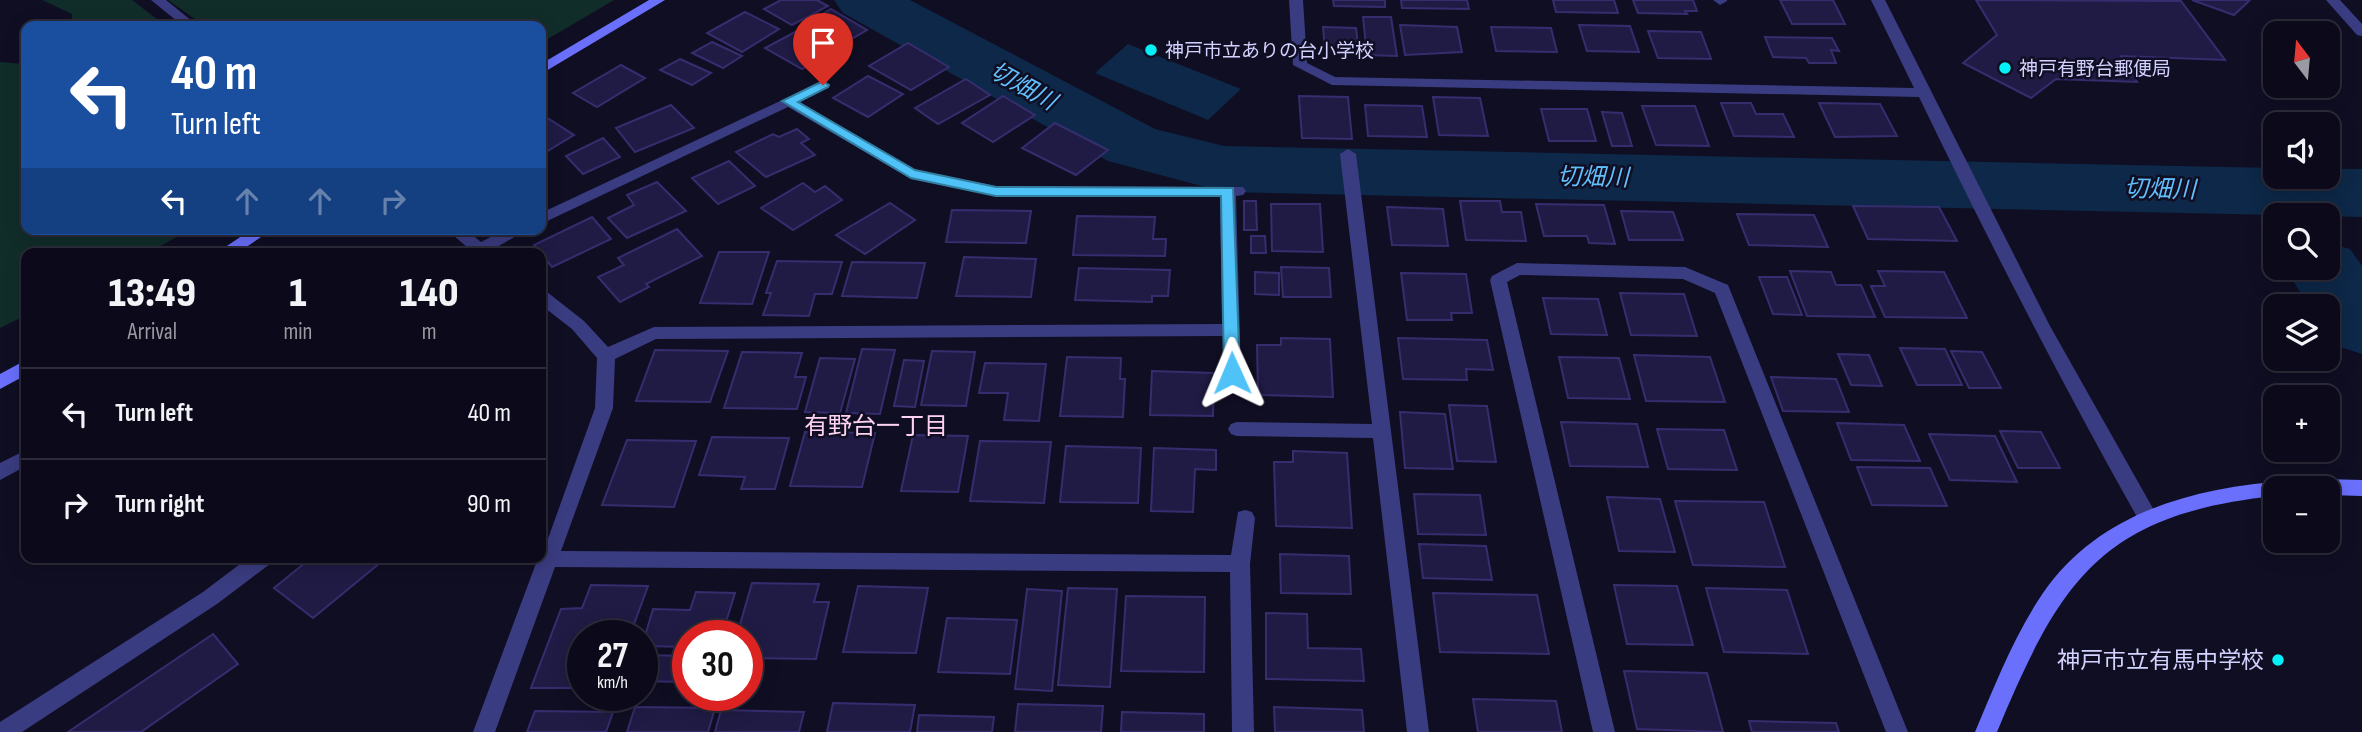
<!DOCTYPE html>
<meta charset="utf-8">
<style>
body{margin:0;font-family:"Sofia Sans Condensed","Noto Sans JP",sans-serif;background:#151323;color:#f1f3f6;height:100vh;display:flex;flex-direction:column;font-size:26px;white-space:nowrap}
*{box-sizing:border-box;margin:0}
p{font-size:23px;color:#9a9aa2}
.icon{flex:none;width:38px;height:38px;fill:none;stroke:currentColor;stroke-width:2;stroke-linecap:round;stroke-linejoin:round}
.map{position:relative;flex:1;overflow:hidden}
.drawer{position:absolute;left:21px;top:248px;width:525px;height:315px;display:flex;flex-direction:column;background:#0c0a1a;border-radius:14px;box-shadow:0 4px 18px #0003,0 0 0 2px #2c2b39}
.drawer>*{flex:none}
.hud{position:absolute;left:21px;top:21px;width:525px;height:214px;border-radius:14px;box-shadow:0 4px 18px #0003,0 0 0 2px #2c2b39;background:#1a4fa0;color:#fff;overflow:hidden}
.needle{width:46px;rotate:344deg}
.controls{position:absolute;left:2263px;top:21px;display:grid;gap:14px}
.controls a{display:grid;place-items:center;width:77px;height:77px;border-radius:14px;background:#0c0a1a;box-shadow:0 4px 18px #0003,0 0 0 2px #2c2b39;font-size:35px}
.speed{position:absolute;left:567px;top:620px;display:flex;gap:14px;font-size:35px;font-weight:700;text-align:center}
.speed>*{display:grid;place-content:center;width:91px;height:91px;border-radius:50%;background:#0c0a1a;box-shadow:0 4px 18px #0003,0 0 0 2px #2c2b39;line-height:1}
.speed small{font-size:18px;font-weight:400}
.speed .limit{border:10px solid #d22;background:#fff;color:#111}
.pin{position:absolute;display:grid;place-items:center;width:60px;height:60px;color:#fff;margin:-72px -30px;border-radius:50% 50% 50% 0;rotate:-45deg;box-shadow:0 0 7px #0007}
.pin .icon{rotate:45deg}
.me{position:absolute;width:77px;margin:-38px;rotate:359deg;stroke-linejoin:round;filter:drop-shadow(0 0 5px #0008)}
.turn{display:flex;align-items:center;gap:24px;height:147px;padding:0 35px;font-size:32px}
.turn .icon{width:91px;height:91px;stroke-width:2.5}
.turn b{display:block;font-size:49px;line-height:60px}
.lanes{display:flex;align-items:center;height:66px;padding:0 35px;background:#0003;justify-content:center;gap:35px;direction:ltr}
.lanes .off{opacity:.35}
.eta{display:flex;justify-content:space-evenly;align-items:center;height:119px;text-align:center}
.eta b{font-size:42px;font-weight:800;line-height:49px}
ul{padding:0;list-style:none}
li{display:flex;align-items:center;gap:21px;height:91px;padding:0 35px;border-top:2px solid #2c2b39}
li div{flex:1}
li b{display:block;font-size:26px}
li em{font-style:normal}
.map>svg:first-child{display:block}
</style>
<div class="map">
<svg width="2362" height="732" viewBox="0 0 2362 732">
<rect width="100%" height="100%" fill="#100e23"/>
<g fill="#112d2a">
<polygon points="42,0 132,0 166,26 71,26 72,14"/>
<polygon points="168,0 614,0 541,43 541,26 205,26"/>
<polygon points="0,62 26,64 26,229 192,229 145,254 26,254 26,315 0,328"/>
</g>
<polygon fill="#0d2848" points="1128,44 1241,89 1208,120 1095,73"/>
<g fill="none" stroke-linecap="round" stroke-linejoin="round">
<g fill="#0d2848" fill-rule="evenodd">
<polygon points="834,0 910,0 1155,129 1224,146 2275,168 2275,177 2328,177 2328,169 2362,169 2362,217 1224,192 1108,161 843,13"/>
<polygon points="2328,243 2350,249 2362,266 2362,354 2334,345 2328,335 2328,306 2309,306 2285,268 2328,268"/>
</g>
</g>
<g fill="#201b44" stroke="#362d6f" stroke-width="2">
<polygon points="781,0 817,0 828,6 792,25 764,9"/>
<polygon points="1333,0 1385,0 1385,7 1334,6"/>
<polygon points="1401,0 1467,0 1469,9 1402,8"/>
<polygon points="1553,0 1614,0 1618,13 1556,12"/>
<polygon points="1633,0 1693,0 1697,11 1685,11 1687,14 1638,13"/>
<polygon points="1780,0 1833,0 1845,24 1792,24"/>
<polygon points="1976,0 2181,1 2225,60 2121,56 2137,82 2056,79 2031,98 1963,63 1997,35"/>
<polygon points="2192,0 2250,0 2234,15"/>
<polygon points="831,9 867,30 841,45 805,25"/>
<polygon points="745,12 779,29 742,52 707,33"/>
<polygon points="1363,17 1391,17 1397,56 1367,55"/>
<polygon points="1400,25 1457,27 1462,52 1405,55"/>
<polygon points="1579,25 1630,26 1639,52 1587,51"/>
<polygon points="1323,27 1356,28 1359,52 1325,51"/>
<polygon points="1491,27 1551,28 1557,52 1496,51"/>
<polygon points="797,31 832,51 802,69 765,48"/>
<polygon points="1648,31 1701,32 1711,59 1658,58"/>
<polygon points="1765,37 1832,38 1839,51 1831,50 1836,63 1809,63 1806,58 1773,57"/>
<polygon points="712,42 742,56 723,68 692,53"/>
<polygon points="908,43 949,67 911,90 869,66"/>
<polygon points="680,59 711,73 692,85 660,70"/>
<polygon points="621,65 645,78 597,107 573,93"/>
<polygon points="868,76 903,94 868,117 833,98"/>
<polygon points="966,79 990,95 938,124 915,108"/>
<polygon points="1003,96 1035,115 993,142 962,123"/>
<polygon points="1299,96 1348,97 1352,139 1302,138"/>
<polygon points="1433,97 1480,98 1488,136 1439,135"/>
<polygon points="1721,103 1751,103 1756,114 1783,114 1794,137 1734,136"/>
<polygon points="1819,103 1880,104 1897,136 1835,137"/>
<polygon points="671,105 694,128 635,152 616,128"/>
<polygon points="1365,105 1422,106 1427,137 1368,136"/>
<polygon points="1642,106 1695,106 1709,146 1656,145"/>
<polygon points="1541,109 1587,109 1596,141 1549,141"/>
<polygon points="1602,112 1622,113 1632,146 1612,146"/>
<polygon points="546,117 574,135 541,155 541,119"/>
<polygon points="1055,123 1108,150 1076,175 1022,148"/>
<polygon points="797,129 809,139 801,143 815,155 766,177 736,152 773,134 779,137"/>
<polygon points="603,138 620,157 583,174 566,156"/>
<polygon points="729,161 755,186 718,204 692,178"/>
<polygon points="657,182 686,211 627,238 608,218 634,205 627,195"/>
<polygon points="803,183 815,192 825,186 842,200 793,230 761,208"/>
<polygon points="1244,201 1256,201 1257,230 1244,230"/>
<polygon points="1460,201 1500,201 1502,212 1521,212 1526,241 1466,240"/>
<polygon points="890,203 915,220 865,254 836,235"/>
<polygon points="1271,204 1320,204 1323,252 1272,251"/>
<polygon points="1536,204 1604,205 1615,244 1589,243 1587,236 1544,236"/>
<polygon points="1853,206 1939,207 1957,241 1868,239"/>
<polygon points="1387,207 1443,209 1448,246 1392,245"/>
<polygon points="952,210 1031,211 1026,243 946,242"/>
<polygon points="1621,211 1673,212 1683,240 1629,240"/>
<polygon points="1737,214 1814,215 1828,247 1749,245"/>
<polygon points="1077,216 1155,217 1153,239 1166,239 1165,256 1073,255"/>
<polygon points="592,217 611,239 552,267 534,245"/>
<polygon points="677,229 702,256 646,284 649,287 620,302 598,277 624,265 618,258"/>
<polygon points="1251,236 1265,236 1266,253 1251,253"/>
<polygon points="719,252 769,252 752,304 700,303"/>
<polygon points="964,257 1036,259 1031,297 956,296"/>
<polygon points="777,261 842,262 832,294 815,294 809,316 763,315 771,293 766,293"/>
<polygon points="852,262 925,263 917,298 842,296"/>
<polygon points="1281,267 1329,268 1331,297 1283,297"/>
<polygon points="1079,268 1170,270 1168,296 1152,296 1152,302 1075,300"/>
<polygon points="1790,271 1831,272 1836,285 1861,285 1875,317 1807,316"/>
<polygon points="1878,271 1944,272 1967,318 1885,317 1871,286 1885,286"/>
<polygon points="1255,272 1279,273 1279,295 1255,294"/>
<polygon points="1401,273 1466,274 1472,313 1451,313 1452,320 1407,320"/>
<polygon points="1759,277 1787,277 1802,315 1773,314"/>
<polygon points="1620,293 1684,294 1697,336 1631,335"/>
<polygon points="1543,298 1598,299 1607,335 1551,334"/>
<polygon points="1281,338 1330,339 1333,397 1258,395 1257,345 1281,345"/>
<polygon points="1398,338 1487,340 1493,370 1466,369 1467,380 1403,379"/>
<polygon points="1900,348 1945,349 1962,385 1917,385"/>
<polygon points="862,349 895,350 880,414 846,413"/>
<polygon points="655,350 728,351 710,402 636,401"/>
<polygon points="932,351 975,352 966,406 921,405"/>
<polygon points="1951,351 1982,352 2001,388 1969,388"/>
<polygon points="742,352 802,353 795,377 806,377 797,409 724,408"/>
<polygon points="1838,354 1869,355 1882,386 1851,385"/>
<polygon points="1634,355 1710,357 1725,402 1646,401"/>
<polygon points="1067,357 1121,358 1120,379 1125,379 1123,417 1060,416"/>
<polygon points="1559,357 1619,358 1630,399 1568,398"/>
<polygon points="820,358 855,359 840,413 805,412"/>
<polygon points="904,360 924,361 915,407 894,406"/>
<polygon points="985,363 1046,364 1039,421 1004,420 1008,393 979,393"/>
<polygon points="1152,371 1214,373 1213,416 1150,415"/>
<polygon points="1771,377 1836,379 1849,412 1783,411"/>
<polygon points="1449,405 1487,406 1496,462 1457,461"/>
<polygon points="1400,412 1445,414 1453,469 1405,468"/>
<polygon points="1561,422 1637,424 1648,467 1570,466"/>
<polygon points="1837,423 1904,425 1920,461 1851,460"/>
<polygon points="1657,429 1724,430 1737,470 1668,469"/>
<polygon points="2000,431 2041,432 2060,468 2018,468"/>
<polygon points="805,432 875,433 862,487 790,486"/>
<polygon points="1929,434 1995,436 2017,482 1950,480"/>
<polygon points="913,435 968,436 958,492 901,491"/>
<polygon points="712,437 789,438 775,489 741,489 745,477 699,475"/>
<polygon points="627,440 696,441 674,507 602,505"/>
<polygon points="980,441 1051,442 1044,503 970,501"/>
<polygon points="1066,446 1141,448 1138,503 1060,502"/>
<polygon points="1154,448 1216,450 1216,470 1195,469 1193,512 1151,511"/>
<polygon points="1293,451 1347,453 1352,528 1276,526 1274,462 1293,462"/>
<polygon points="1857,467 1930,468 1947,506 1872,505"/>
<polygon points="1414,494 1480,495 1486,535 1418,534"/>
<polygon points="1607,497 1660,499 1675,552 1619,551"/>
<polygon points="1675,501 1764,502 1785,567 1693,565"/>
<polygon points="1419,544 1486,546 1492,580 1423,578"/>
<polygon points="1280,554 1349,556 1351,594 1281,593"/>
<polygon points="311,558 386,558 313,618 274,588"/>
<polygon points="752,583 819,584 814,602 829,602 816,659 747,658 747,635 737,635"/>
<polygon points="591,585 648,586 630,635 583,635 583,677 578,688 531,688 561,609 582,608"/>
<polygon points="1614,585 1677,586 1693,645 1627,644"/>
<polygon points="858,586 928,588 916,653 843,652"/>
<polygon points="1068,588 1117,589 1110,687 1058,685"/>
<polygon points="1706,588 1787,590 1808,654 1724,652"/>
<polygon points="1027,589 1062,591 1052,691 1015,689"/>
<polygon points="696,592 735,593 722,635 688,635 688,647 642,646 653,609 690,610"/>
<polygon points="1433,593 1537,595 1549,654 1440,652"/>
<polygon points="1126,596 1205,597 1204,672 1121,671"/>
<polygon points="1266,613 1307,614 1308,648 1361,649 1364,681 1266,679"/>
<polygon points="947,618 1017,620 1010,674 938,672"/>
<polygon points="213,634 238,664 141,732 68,732"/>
<polygon points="644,655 688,656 681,682 642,681"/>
<polygon points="1624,671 1707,673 1723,732 1637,729"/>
<polygon points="1473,699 1556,701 1562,732 1478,732"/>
<polygon points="833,703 915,705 910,732 827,732"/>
<polygon points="1018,704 1103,706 1101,732 1015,732"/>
<polygon points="635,707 715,708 708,732 627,732"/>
<polygon points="1274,707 1362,710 1364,732 1275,732"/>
<polygon points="721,710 804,712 799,732 715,732"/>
<polygon points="535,711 613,712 606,732 527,732"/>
<polygon points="1122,712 1204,714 1204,732 1121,732"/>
<polygon points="919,715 994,717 992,732 917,732"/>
<polygon points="1749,721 1836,723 1839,732 1752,732"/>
</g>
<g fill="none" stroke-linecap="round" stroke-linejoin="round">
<g fill="#3a3c81" fill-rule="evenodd">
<polygon points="151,0 166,0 198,26 183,26"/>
<path d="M1289,0H1303L1307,63L1335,77L1914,88L1871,0H1885L2050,326L2155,512L2158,518L2155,524L2148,526L2141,524C2062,384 1989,242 1919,97L1332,85L1293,65Z"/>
<polygon points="1713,0 1727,0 1727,1 1720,5"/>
<polygon points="2326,0 2340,0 2362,24 2362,36 2357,35"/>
<polygon points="823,81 830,85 828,88 800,102 915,170 996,186 1243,187 1246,191 1243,195 1236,196 1241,374 1238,379 1226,379 1223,374 1223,336 656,339 615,359 613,408 561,551 1231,555 1238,512 1245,510 1252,512 1255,518 1250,564 1254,732 1232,732 1230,572 555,567 495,732 473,732 538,558 541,558 595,408 597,358 572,329 541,305 541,290 547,292 584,321 608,347 654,327 1222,324 1220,196 996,196 911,179 788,107 541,224 541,213"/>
<polygon points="1348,149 1356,154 1429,732 1407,732 1373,438 1237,436 1231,434 1228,429 1231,424 1237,422 1372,424 1340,154"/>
<polygon points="446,229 465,229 481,242 506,229 528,229 492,250 494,254 475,254"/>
<polygon points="1517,263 1685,267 1728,285 1908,732 1886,732 1715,293 1683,279 1520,275 1507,282 1615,732 1593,732 1490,280 1492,276"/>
<polygon points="26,450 26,466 0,480 0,463"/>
<polygon points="248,558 273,558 270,564 217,604 22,732 0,732 0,722 203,592"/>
</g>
<g fill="#6a70fc" fill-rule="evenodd">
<polygon points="649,0 665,0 541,74 541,64"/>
<polygon points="252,229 273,229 236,254 215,254"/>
<polygon points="26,360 26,375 0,389 0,374"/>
<path d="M2322,479L2362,480V496L2328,495V488H2275V496C2101,514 2060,581 1997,732H1975C1995,685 2014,636 2043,593C2106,502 2219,482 2322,479Z"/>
</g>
</g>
<polygon fill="#4fc3f7" stroke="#337fa1" stroke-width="2" points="823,81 829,85 828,87 798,102 915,170 996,187 1233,188 1240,373 1238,378 1232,380 1224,373 1221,196 996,196 911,178 782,101"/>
<g fill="#04eff7" stroke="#100e23" stroke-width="2.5">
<circle cx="1151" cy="50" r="7"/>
<circle cx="2005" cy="68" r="7"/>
<circle cx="2278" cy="660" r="7"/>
</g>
<g text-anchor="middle" stroke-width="5" stroke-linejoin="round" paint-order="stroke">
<g font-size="19" fill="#d3d1fe" stroke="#100e23" text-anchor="start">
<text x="1165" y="57">神戸市立ありの台小学校</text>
<text x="2019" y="75">神戸有野台郵便局</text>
</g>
<g font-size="23" fill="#d3d1fe" stroke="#100e23" text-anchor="end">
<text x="2264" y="668">神戸市立有馬中学校</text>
</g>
<g font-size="24" font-style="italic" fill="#61bffc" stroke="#100e23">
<text transform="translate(1023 86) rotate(29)" y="8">切畑川</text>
<text transform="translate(1593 177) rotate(1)" y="8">切畑川</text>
<text transform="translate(2160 189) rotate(1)" y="8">切畑川</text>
</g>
<g font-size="24" fill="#fed3f1" stroke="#100e23">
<text x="876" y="434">有野台一丁目</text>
</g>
</g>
</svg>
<div class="controls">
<a><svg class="needle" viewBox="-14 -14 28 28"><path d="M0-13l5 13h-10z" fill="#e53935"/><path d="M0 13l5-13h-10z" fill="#9a9aa2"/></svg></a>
<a><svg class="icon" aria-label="sound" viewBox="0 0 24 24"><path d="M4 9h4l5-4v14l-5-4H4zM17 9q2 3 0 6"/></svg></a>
<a><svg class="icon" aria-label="search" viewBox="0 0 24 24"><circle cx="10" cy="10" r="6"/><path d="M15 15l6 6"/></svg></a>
<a><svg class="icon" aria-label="layers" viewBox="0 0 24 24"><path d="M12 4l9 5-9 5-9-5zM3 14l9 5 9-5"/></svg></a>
<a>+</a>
<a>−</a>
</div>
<div class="speed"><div>27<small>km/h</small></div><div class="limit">30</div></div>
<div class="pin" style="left:823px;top:85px;background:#d93025"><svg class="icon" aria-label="arrive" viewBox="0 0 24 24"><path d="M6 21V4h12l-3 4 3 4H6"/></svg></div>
<svg class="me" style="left:1232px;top:373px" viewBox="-20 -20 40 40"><path d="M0-17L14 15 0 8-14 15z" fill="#4fc3f7" stroke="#fff" stroke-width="4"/></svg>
<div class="hud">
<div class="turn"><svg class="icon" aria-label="left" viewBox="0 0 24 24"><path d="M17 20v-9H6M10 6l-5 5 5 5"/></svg><div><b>40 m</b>Turn left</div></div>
<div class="lanes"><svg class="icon" aria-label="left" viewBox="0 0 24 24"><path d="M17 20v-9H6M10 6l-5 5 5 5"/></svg><svg class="icon off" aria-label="ahead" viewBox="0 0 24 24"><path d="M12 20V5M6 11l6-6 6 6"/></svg><svg class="icon off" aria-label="ahead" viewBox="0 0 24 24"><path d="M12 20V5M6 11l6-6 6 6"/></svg><svg class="icon off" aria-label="right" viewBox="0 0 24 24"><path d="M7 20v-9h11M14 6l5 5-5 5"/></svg></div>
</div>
<section class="drawer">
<div class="eta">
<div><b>13:49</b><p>Arrival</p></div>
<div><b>1</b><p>min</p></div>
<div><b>140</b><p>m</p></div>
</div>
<ul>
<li><svg class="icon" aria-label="left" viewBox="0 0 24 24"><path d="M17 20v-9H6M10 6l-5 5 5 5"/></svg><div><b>Turn left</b></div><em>40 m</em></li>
<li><svg class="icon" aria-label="right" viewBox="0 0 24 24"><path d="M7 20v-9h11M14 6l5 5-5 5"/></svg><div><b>Turn right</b></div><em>90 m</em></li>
</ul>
</section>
</div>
